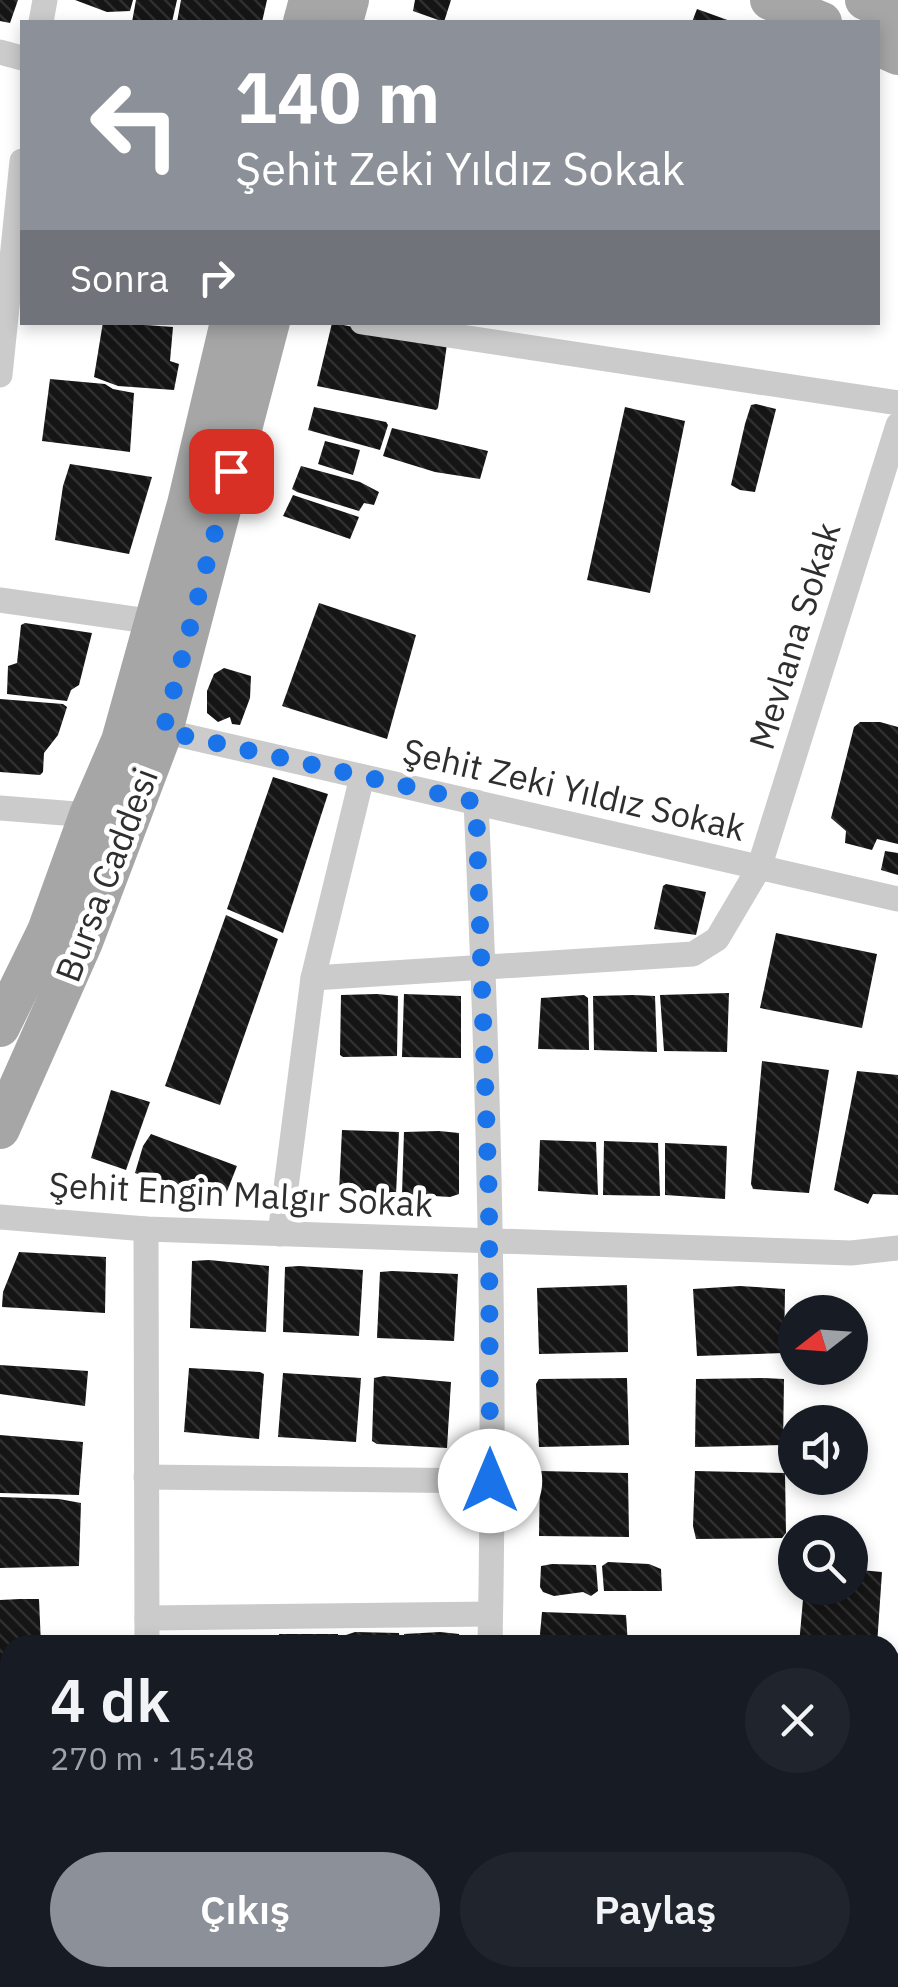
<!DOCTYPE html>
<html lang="tr">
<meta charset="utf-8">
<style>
body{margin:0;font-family:"IBM Plex Sans",sans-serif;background:#20242c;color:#f1f3f6;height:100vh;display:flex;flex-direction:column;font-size:38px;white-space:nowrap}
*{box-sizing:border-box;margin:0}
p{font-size:32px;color:#9ea1a6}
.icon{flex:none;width:55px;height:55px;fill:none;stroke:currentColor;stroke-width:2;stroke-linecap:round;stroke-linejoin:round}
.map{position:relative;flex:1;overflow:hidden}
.details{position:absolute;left:0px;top:1635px;width:900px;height:352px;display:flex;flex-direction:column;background:#171b24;border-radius:30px 30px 0 0;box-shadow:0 5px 15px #0003}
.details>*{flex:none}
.hud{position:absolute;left:20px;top:20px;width:860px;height:305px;border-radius:0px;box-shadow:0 5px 15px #0003;background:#8c9099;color:#fff;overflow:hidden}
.needle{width:65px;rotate:253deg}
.fabs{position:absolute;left:778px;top:1295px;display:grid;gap:20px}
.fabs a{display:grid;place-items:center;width:90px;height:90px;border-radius:50%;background:#171b24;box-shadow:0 5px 15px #0003;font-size:50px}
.pin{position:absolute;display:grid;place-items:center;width:85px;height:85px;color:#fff;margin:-42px;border-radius:20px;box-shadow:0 5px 15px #0006}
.me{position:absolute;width:110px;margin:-55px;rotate:0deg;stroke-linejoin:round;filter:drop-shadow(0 0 8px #0008)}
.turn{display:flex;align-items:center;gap:35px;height:210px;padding:0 50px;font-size:45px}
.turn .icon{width:130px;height:130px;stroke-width:2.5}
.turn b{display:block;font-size:70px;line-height:85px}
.then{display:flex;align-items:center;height:95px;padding:0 50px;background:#0003;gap:20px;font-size:38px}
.round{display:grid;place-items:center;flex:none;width:105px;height:105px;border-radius:52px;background:#20242c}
.head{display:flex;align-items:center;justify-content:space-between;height:170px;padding:0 50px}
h1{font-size:60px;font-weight:600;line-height:75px}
.button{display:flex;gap:20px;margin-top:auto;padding:20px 50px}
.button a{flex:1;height:115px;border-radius:60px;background:#8c9099;color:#fff;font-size:40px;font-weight:600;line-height:115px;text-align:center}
.button a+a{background:#20242c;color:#f1f3f6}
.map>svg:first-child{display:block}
</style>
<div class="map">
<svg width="898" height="1987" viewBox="0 0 898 1987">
<defs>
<pattern id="building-back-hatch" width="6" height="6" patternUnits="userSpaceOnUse" patternTransform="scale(2.5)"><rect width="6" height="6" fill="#151515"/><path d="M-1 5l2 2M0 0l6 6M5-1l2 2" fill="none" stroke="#2f2f2f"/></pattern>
</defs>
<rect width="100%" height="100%" fill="#fff"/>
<polygon fill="#daede0" points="0,1952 10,1952 10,1978 458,1978 457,1987 0,1987"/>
<g fill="url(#building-back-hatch)">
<polygon points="0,0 18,0 10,23 0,21"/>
<polygon points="75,0 133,0 130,11 107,12"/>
<polygon points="136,0 177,0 172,22 132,22"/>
<polygon points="181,0 267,0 262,22 177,22"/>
<polygon points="415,0 451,0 444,22 413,11"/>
<polygon points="697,9 733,22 692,22"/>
<polygon points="103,322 173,327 170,361 179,364 174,390 118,386 94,377"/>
<polygon points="332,323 447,344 438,408 436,410 317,386"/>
<polygon points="50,379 105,384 113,389 134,393 130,452 42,441"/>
<polygon points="756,404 776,409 755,492 740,490 731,485 745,424 751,405"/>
<polygon points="314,407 386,422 388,425 380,450 308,430"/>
<polygon points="625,407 685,421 650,593 587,580"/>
<polygon points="392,428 488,451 480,479 435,472 383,456"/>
<polygon points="325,441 360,450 353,475 318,464"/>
<polygon points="70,464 152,477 129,554 55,540 63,486"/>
<polygon points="301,466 360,482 379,492 374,505 364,503 359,511 297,492 292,489"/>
<polygon points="293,495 359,517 350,539 283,516"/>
<polygon points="319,603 416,635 387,739 282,706"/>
<polygon points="25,623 92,633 79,685 71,690 67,701 7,694 8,666 17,663 21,625"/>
<polygon points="224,668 251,676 250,698 240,725 232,724 230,717 218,722 207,713 207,691 214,674"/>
<polygon points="0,699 63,704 67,707 58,735 44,753 43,772 40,775 0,772"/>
<polygon points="860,722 880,722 898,727 898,844 877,839 872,850 845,843 846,831 831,818 854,727"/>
<polygon points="273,777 328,794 283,933 227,909"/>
<polygon points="885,851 898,853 898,875 881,870"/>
<polygon points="666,884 706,892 696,935 654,929 663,886"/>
<polygon points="226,915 278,939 220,1105 165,1086"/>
<polygon points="776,933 877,954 862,1028 760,1008"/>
<polygon points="729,993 727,1052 664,1051 660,995"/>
<polygon points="377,994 398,996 397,1056 343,1057 340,1055 341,995"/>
<polygon points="404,994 461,996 461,1058 402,1057"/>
<polygon points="584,995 588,998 589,1050 538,1049 541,998"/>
<polygon points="633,995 655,996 657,1052 594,1050 593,996"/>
<polygon points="762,1061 829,1070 809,1193 753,1189 751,1184"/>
<polygon points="857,1071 898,1075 898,1195 873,1194 868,1204 834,1190"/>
<polygon points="111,1090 150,1102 126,1170 91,1158"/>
<polygon points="342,1130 399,1132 396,1194 339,1192"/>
<polygon points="439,1131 459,1133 459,1194 450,1197 402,1194 404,1132"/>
<polygon points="151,1134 237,1166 222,1204 135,1173 143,1146"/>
<polygon points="540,1140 596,1142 598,1195 538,1191"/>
<polygon points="604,1141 658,1143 660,1196 603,1195"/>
<polygon points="665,1143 727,1146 725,1199 665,1195"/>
<polygon points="19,1252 106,1257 105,1313 2,1307 3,1292"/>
<polygon points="209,1260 269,1266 266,1332 190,1328 192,1261"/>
<polygon points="299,1266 363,1270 359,1336 283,1332 285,1267"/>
<polygon points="392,1271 458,1274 454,1341 377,1338 380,1272"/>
<polygon points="627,1285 628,1352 539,1354 537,1288"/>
<polygon points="740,1286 785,1289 784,1353 697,1356 693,1289"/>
<polygon points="0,1365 88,1371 85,1406 0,1394"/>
<polygon points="189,1368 260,1372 264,1374 259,1439 184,1432"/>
<polygon points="283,1373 361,1378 356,1442 278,1437"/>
<polygon points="384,1376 451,1382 447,1448 377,1444 372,1441 374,1378"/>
<polygon points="627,1378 629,1445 539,1447 536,1384 539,1379"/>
<polygon points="763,1378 784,1379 783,1445 695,1447 696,1379"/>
<polygon points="0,1435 83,1442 79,1495 0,1493"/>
<polygon points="540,1471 628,1473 629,1537 539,1536"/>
<polygon points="695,1471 785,1473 786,1533 782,1538 696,1539 693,1526"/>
<polygon points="0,1497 59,1499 81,1503 79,1566 0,1568"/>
<polygon points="608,1562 649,1564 661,1569 662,1591 604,1591 602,1566"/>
<polygon points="552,1564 596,1565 598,1591 591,1596 583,1592 554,1596 543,1592 540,1587 541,1566"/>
<polygon points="850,1569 882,1572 877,1645 799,1645 804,1588 850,1588"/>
<polygon points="20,1599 39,1599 41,1645 10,1645 10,1680 4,1680 3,1697 0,1697 0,1600"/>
<polygon points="542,1612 626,1615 628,1645 539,1645"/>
<polygon points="355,1632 399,1633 400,1645 343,1645 343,1636"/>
<polygon points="440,1632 459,1634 461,1645 405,1645 404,1634"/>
<polygon points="279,1634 338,1634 339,1645 278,1645"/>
<polygon points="10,1748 10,1847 0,1848 0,1749"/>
<polygon points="529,1978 641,1978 641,1987 528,1987"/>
<polygon points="646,1978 761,1978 760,1987 646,1987"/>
</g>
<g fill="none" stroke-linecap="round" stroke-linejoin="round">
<polyline stroke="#cbcbcb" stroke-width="6" stroke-dasharray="5 5" stroke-linecap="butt" points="200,1978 200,1987"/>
<g stroke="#cbcbcb" stroke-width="25">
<polyline points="41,22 45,0"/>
<polyline points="0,52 22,58"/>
<polyline points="362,322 898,403"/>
<polyline points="0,375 22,161"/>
<polyline points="0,600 155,622"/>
<polyline points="163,731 898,899"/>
<path d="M476,802C489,1083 496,1364 490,1645"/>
<polyline points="0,808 89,815"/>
<polyline points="313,978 693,954 717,939 759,868 898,425"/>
<polyline points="0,1217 146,1229 851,1253 898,1248"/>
<polyline points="146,1229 147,1645"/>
<polyline points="280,1234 313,978 362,777"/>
<polyline points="146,1477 490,1481"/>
<polyline points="147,1618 490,1614"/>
<polyline points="890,1869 898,1854"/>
<polyline points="0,1921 10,1920"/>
<polyline points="890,1933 898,1953"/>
<polyline points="476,1987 477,1978"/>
<polyline points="828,1987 830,1978"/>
</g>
<g stroke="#a6a6a6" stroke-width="40">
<polyline points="770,0 822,22"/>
<polyline points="865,0 898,14"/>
<polyline points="303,22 309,0"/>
<polyline points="343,22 349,0"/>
<polyline points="878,46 898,55"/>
<polyline points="0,1027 47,931 89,815 121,741 187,504 230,322"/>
<polyline points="0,1129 83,942 163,731 270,322"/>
</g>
</g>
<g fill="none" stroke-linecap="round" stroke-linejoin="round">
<polyline stroke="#1a73e8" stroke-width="18" stroke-dasharray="0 32.4" points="231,471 163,731 476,802 489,1202 490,1481"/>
</g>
<g text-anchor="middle" stroke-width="10" stroke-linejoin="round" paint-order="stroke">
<g font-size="35" fill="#2e2e2e" stroke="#fff">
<text transform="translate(795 636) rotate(-73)" y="12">Mevlana Sokak</text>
<text transform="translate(574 790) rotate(13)" y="12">Şehit Zeki Yıldız Sokak</text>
<text transform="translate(107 875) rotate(-69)" y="12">Bursa Caddesi</text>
<text transform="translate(241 1195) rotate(3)" y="12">Şehit Engin Malgır Sokak</text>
</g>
</g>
</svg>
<div class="fabs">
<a><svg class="needle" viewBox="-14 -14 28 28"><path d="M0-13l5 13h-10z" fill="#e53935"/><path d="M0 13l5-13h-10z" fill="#9ea1a6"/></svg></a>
<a><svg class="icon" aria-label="sound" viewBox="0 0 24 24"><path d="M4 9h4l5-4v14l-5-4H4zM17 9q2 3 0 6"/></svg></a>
<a><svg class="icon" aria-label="search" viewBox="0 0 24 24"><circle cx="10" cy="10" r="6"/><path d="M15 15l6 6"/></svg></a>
</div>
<div class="pin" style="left:231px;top:471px;background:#d93025"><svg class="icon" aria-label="arrive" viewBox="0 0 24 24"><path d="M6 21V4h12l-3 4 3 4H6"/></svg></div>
<svg class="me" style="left:490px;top:1481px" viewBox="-20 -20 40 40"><circle r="19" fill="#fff"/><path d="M0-13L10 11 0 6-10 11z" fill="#1a73e8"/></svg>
<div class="hud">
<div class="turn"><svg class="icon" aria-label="left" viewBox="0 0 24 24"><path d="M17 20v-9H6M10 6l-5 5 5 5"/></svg><div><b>140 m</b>Şehit Zeki Yıldız Sokak</div></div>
<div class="then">Sonra<svg class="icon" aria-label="right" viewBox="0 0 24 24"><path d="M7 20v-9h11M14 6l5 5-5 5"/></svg></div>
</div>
<section class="details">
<div class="head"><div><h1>4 dk</h1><p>270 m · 15:48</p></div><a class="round"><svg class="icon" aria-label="close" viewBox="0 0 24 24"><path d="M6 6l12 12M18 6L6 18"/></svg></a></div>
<div class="button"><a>Çıkış</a><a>Paylaş</a></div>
</section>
</div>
